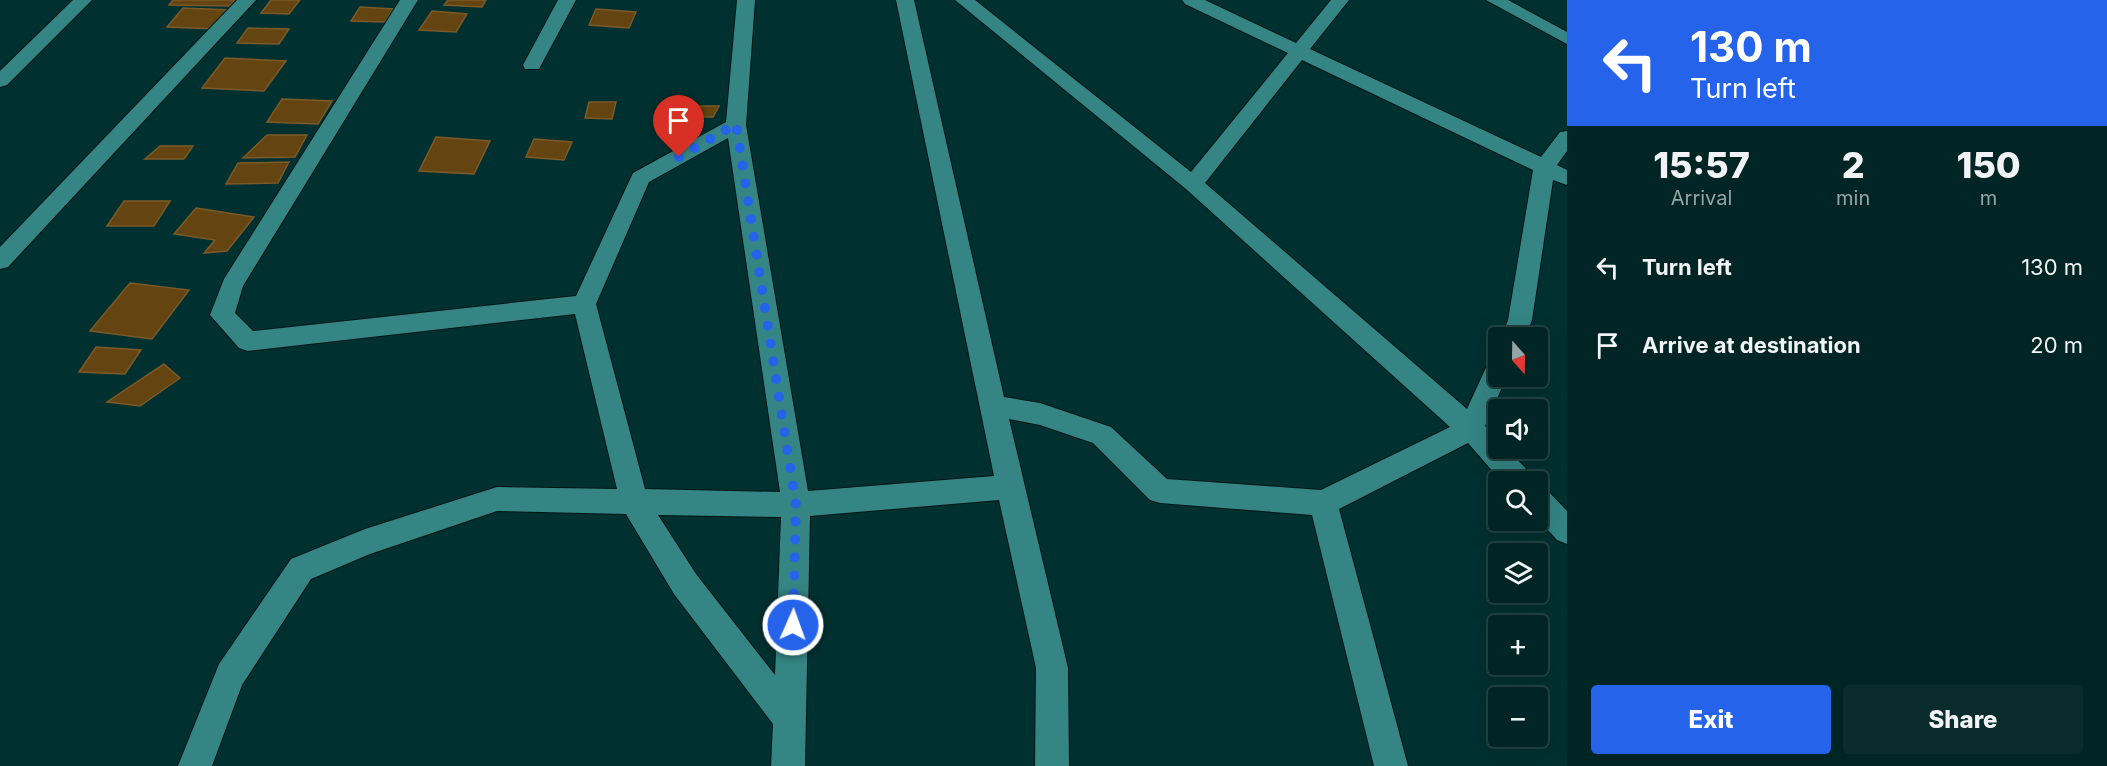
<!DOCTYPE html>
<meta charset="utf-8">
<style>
body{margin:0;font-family:Inter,sans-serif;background:#0b2c2c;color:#f1f3f6;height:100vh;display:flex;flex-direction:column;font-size:22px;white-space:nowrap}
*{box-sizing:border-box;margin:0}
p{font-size:20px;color:#96a4a6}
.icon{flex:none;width:33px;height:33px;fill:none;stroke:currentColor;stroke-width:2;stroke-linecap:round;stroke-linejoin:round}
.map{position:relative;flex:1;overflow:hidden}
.details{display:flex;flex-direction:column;background:#012424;width:540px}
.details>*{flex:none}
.banner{background:#2563eb;color:#fff;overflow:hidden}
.needle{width:39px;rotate:160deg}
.controls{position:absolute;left:1488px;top:327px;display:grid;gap:12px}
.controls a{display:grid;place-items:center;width:60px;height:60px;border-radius:6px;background:#012424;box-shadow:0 6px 24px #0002,0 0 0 2px #234141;font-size:30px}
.pin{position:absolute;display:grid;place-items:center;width:51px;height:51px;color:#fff;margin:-62px -26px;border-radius:50% 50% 50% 0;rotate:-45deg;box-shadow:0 0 6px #0007}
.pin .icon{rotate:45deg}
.me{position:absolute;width:66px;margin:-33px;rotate:2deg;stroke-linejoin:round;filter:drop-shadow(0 0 4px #0008)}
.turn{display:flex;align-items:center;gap:21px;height:126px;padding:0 24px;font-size:27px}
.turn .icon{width:78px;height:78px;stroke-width:2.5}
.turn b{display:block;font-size:42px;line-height:51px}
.eta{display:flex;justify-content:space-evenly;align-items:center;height:102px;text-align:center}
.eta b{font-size:36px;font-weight:800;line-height:42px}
.action{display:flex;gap:12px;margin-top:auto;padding:12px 24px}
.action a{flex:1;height:69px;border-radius:6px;background:#2563eb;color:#fff;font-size:24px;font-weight:800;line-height:69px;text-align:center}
.action a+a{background:#0b2c2c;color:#f1f3f6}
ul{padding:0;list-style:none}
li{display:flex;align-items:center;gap:18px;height:78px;padding:0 24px}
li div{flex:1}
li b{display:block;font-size:22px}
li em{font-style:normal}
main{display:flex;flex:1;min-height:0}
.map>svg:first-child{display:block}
</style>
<main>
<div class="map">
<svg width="1567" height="766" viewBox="0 0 1567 766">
<rect width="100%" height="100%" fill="#013030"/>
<g fill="#644511" stroke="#7b5a29" stroke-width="1.5">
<polygon points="173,0 235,0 230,6 169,5"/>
<polygon points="271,0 300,0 289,14 261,13"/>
<polygon points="448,0 486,0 482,7 444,5"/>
<polygon points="360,7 394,9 385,22 351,21"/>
<polygon points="183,8 232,10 217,29 167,27"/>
<polygon points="596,9 636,12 629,28 589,25"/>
<polygon points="432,11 467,14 456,32 419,30"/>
<polygon points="248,28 289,29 279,44 237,43"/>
<polygon points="225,58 286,61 264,91 202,88"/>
<polygon points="282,99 332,101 318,124 267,122"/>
<polygon points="589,102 616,102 612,119 585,118"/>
<polygon points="686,106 719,106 713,117 685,117"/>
<polygon points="267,135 307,135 295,157 243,158"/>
<polygon points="436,137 490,141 474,174 419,171"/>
<polygon points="534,139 572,142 564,160 526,157"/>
<polygon points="160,146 193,146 184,159 145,159"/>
<polygon points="289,162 278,183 226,184 238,163"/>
<polygon points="124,201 170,201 154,226 107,226"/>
<polygon points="196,208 254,217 227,251 204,253 215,240 174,234"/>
<polygon points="130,283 189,290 152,339 90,331"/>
<polygon points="96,347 141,350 125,374 79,372"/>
<polygon points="164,364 180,378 140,406 107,402"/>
</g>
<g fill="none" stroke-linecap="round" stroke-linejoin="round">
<defs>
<g id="minor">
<polygon points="73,0 92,0 7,85 0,87 0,71"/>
<polygon points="237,0 256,0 8,267 0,269 0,247"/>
<path d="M400,0H418L243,286L235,313L253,331L576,296L633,173L726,122L737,0H755L746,125L808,491L994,476L896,0H914L1004,397L1040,403L1111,427L1167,479L1321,490L1450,427L1186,189L955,0H975L1191,172L1288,53L1185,4L1182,0H1205L1296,43L1331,0H1349L1310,49L1541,157L1560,132L1567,131V151L1557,165L1567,170V185L1553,180L1532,320L1525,338H1501L1508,320L1533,170L1302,60L1205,183L1467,409L1489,361L1498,358V376H1507L1485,426L1498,440V448H1506L1530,473L1534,482H1502L1468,443L1339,509L1408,766H1374L1312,515L1160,503L1150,500L1093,443L1040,425L1009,419L1068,668L1069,766H1035L1036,668L999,500L810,516L805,766H771L773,724L674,594L626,514L497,511L370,554L311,579L242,685L212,766H178L219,664L291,559L365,529L497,487L617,489L575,314L248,351L239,348L210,315L224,279ZM728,138L780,492L645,489L596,304L649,182ZM658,515L781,517L775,675L696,574Z"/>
<polygon points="558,0 576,0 539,69 525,69 523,65"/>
<polygon points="1486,0 1508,0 1567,32 1567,44"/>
<polygon points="1538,488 1548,491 1567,511 1567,544 1557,540 1538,519"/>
</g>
</defs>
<use href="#minor" stroke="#001616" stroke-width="2"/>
<use href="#minor" fill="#348584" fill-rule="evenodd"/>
</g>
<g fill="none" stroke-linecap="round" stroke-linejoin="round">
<polyline stroke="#2563eb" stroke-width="10" stroke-dasharray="0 18" points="679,157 736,124 796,505 793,625"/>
</g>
</svg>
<div class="controls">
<a><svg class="needle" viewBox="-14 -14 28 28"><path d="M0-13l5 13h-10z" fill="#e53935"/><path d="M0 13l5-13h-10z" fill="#96a4a6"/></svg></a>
<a><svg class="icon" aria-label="sound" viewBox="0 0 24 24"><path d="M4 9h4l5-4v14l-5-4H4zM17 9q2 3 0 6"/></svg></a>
<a><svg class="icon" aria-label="search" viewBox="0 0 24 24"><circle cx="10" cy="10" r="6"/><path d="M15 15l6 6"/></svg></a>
<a><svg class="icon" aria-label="layers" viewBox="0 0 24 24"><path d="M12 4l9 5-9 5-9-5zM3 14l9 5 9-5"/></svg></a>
<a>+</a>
<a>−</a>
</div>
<div class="pin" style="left:679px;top:157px;background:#d93025"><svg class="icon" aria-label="arrive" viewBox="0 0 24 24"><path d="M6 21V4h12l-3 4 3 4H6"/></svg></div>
<svg class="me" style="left:793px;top:625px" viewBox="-20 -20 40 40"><circle r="17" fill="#2563eb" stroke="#fff" stroke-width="3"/><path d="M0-11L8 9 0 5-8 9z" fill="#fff"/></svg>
</div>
<section class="details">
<div class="banner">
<div class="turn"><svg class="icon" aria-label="left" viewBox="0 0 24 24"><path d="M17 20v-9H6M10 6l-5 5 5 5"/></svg><div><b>130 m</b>Turn left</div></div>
</div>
<div class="eta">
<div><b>15:57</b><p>Arrival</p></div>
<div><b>2</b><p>min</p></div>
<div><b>150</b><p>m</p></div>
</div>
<ul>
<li><svg class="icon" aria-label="left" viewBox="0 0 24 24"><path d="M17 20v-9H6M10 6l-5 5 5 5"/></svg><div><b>Turn left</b></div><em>130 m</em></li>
<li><svg class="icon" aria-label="arrive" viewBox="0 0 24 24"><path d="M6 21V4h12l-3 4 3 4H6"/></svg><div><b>Arrive at destination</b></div><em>20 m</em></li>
</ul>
<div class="action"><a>Exit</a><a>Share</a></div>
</section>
</main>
